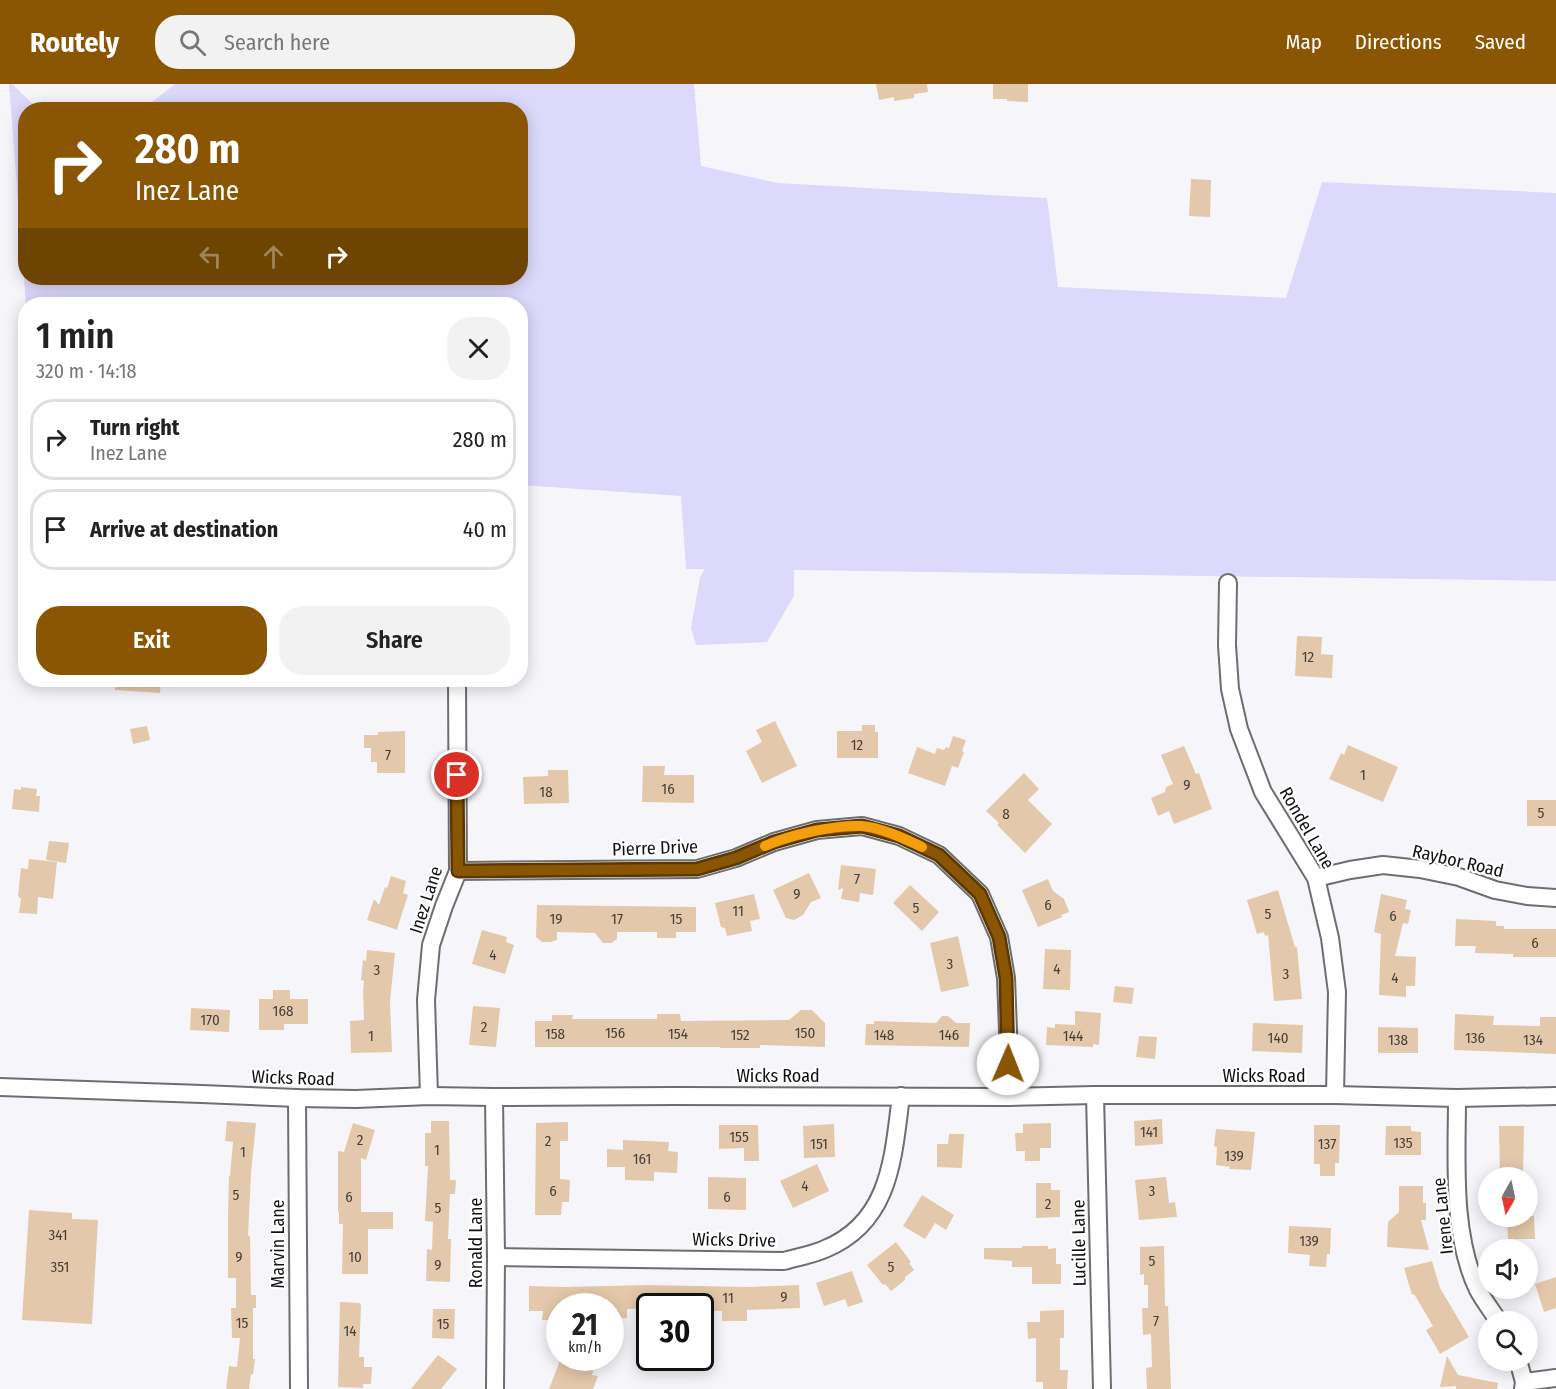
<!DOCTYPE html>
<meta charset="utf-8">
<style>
body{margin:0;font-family:"Fira Sans Condensed",sans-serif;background:#f2f2f2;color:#222;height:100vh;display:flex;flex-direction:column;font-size:22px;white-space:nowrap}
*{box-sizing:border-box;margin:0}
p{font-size:20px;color:#767676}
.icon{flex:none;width:33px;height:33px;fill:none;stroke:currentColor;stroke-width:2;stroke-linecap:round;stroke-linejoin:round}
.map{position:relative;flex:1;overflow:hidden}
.sheet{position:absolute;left:18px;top:213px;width:510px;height:390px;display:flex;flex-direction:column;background:#fff;border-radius:24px;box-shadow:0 3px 15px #0003}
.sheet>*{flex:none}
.top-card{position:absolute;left:18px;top:18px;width:510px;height:183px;border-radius:24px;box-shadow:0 3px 15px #0003;background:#8a5603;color:#fff;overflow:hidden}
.needle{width:39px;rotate:189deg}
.buttons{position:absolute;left:1478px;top:1083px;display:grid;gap:12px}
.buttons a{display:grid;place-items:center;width:60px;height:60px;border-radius:50%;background:#fff;box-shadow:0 3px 15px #0003;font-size:30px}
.speed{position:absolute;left:546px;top:1209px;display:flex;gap:12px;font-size:30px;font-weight:700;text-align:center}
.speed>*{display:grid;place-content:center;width:78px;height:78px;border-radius:50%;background:#fff;box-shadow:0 3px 15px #0003;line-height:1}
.speed small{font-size:15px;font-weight:400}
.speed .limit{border:3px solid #111;border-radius:9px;background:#fff;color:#111}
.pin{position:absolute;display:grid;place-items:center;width:51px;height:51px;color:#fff;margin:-26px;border:3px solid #fff;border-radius:50%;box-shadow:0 2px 6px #0007}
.me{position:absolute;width:66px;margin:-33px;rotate:1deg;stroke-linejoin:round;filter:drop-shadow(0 0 4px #0008)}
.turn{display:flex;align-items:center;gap:21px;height:126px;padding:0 18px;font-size:27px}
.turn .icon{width:78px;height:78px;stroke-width:2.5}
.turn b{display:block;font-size:42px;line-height:51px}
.lanes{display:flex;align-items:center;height:57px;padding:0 18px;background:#0003;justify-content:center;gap:30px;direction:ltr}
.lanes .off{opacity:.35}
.round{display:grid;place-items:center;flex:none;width:63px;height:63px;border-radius:24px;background:#f2f2f2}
.overview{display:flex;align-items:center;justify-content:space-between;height:102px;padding:0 18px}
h1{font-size:36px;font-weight:600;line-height:45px}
.button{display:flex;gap:12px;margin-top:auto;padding:12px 18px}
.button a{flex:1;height:69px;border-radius:24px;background:#8a5603;color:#fff;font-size:24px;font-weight:600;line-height:69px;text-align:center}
.button a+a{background:#f2f2f2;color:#222}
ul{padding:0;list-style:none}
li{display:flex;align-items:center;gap:18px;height:81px;margin:0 12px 9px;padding:0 6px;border:3px solid #e0e0e0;border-radius:24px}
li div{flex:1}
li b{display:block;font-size:22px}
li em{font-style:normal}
header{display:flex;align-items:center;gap:36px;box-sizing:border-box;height:84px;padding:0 30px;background:#8a5603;color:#fff}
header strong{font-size:28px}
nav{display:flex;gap:33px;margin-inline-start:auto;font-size:21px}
.search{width:420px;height:54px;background:#f2f2f2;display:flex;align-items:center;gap:15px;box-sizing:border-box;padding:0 21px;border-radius:24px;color:#767676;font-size:22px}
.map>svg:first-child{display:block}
</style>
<header>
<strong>Routely</strong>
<div class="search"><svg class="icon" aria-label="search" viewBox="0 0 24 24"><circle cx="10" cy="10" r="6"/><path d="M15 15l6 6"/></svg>Search here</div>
<nav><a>Map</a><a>Directions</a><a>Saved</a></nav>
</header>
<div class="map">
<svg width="1556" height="1305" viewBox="0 0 1556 1305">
<rect width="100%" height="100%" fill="#f6f6fa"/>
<g fill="#dcd9fc">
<polygon points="9,0 12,0 38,25 26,26 26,194 520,194 520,26 143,25 175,0 694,0 701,82 778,99 1047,114 1058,203 1286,214 1322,98 1556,109 1556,497 794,486 794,512 767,558 696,561 691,544 700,493 705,485 686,485 681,412 521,401 520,220 26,220"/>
<polygon points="25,276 26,478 21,478"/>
</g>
<g fill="#e4c8ab">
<polygon points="876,0 927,0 928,8 914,10 914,14 894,17 894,13 879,16"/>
<polygon points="993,0 1028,0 1028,18 1007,17 1007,15 993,15"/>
<polygon points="1191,95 1211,96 1210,133 1189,132"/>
<polygon points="1297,552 1322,553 1321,570 1333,571 1332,594 1295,592"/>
<polygon points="115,596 161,596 160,609 115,606"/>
<polygon points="775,637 797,682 762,699 746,667 762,658 756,646"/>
<polygon points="862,641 875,641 875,648 878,648 878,674 837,674 837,647 862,647"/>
<polygon points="147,642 150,656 133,660 130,645"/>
<polygon points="405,647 405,689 377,689 377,678 371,678 371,664 364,664 364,651 378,651 378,648"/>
<polygon points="953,652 966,656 962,667 964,668 958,684 952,682 945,702 908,689 917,663 935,670 937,664 944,666 946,663 949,664"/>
<polygon points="1348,661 1398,683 1383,718 1329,695 1341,669 1344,671"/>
<polygon points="1184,662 1196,690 1199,689 1212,725 1174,740 1169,727 1158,732 1151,714 1165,708 1166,703 1173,700 1161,671"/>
<polygon points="643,682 665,682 664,691 694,691 694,719 642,718"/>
<polygon points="548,686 568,686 569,719 524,720 523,693 548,692"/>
<polygon points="1024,689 1039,705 1028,716 1052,740 1025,769 997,741 999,739 986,727"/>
<polygon points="21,703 37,705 36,712 40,712 39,728 12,725 14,705 21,706"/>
<rect x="1527" y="716" width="29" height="26"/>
<polygon points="49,757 69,759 66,779 46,776"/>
<polygon points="29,775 57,778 53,815 38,813 37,830 19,829 21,815 18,812 21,784 28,785"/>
<polygon points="841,781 876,785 873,811 860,809 859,818 841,815 843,804 838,806"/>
<polygon points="809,789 821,814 811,818 803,831 794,836 786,834 773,806"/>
<polygon points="391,792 406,797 403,809 408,811 397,845 398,846 367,836 374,815 379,821 385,803 387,804"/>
<polygon points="1048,795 1053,807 1064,815 1069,828 1061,831 1062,833 1038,843 1022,806"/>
<polygon points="910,801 939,828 922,847 893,819"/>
<polygon points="1278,806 1295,863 1297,863 1302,915 1274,917 1268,851 1265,852 1264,848 1257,850 1247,816"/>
<polygon points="754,810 760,835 750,837 752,847 727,852 725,844 721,843 715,819"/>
<polygon points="1381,810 1407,816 1405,825 1411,826 1408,840 1403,839 1395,872 1416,873 1415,902 1406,902 1406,913 1379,911 1381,850 1374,848"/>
<polygon points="537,821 696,823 696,848 676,848 676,854 657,854 657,848 617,848 617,855 611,859 603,859 595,849 557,848 557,856 550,858 542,858 536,853"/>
<polygon points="1456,835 1496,837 1496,842 1504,842 1504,845 1556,845 1556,873 1513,873 1513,870 1475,869 1476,862 1455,862"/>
<polygon points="482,846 507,853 506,858 514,861 505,890 472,880"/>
<polygon points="958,852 969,902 941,908 930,859"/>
<polygon points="1045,865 1071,866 1070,906 1043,905"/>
<polygon points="367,866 395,869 390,917 392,968 351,969 350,937 364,936 363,907 364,897 361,896 363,876 366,877"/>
<polygon points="1115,902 1134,904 1132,920 1113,918"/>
<polygon points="273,906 290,906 290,915 308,915 308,940 284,940 284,946 259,946 259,915 273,915"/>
<polygon points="473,922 500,924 496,963 469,961"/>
<polygon points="191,924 230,926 229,948 190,946"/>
<polygon points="801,926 812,926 825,939 825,963 760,961 760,964 720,964 720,963 535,963 535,937 552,937 552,931 573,931 572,935 657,935 657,930 680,930 681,937 789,936"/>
<polygon points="1075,927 1101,929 1099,961 1093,960 1093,963 1046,961 1047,943 1055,944 1055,940 1075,941"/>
<polygon points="1455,930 1494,932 1493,941 1496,941 1540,942 1540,933 1556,933 1556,970 1454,966"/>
<polygon points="942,932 948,932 956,939 970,939 969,963 865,961 866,940 874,940 874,937 936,939"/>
<polygon points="1253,939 1303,941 1302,969 1252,967"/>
<polygon points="1378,943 1418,944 1418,969 1378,969"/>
<polygon points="1139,952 1157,953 1155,975 1136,973"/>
<polygon points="1162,1035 1163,1060 1135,1062 1134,1037"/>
<polygon points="227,1037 256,1039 251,1089 248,1152 250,1152 251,1211 256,1211 256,1224 253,1224 253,1275 255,1275 253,1291 251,1290 249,1305 226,1305 229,1282 237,1283 240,1254 232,1254 231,1224 236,1224 236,1194 228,1194 228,1132 229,1092 230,1092 233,1058 225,1057"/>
<polygon points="431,1037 449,1037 450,1096 456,1096 455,1110 450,1110 448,1155 451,1155 450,1198 426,1197 427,1165 432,1166 433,1138 425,1137 428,1082 425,1082 425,1049 431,1049"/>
<polygon points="568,1038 568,1057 560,1057 560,1095 570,1096 569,1118 562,1118 561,1131 535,1131 536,1039"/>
<polygon points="353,1039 375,1046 366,1076 361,1074 361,1128 393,1128 393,1145 368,1145 368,1190 342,1190 343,1140 339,1140 339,1129 338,1128 338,1067 344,1068"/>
<polygon points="1051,1039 1051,1064 1040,1064 1040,1077 1025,1077 1025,1067 1016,1067 1015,1049 1023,1049 1023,1040"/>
<polygon points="834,1040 835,1073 804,1074 803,1042"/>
<polygon points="719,1041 758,1041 759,1077 744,1077 744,1064 719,1065"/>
<polygon points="1314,1041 1340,1041 1339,1079 1335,1079 1335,1092 1320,1092 1320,1080 1314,1080"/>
<polygon points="1386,1042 1411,1042 1411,1047 1421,1048 1421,1071 1385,1071"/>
<polygon points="1499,1042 1524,1042 1523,1092 1500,1093"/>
<polygon points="1216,1045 1255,1048 1251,1086 1229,1085 1230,1083 1216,1081 1217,1063 1214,1062"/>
<polygon points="949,1050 964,1050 962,1083 961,1084 937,1083 937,1060 948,1060"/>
<polygon points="623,1056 669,1058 668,1067 678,1068 677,1089 654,1088 654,1097 625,1096 625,1083 607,1083 607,1065 623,1066"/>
<polygon points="817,1080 829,1107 793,1124 780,1097"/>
<polygon points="708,1093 746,1094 746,1126 708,1125"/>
<polygon points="1166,1093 1169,1119 1175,1118 1177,1133 1139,1136 1135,1096"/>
<polygon points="1036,1099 1051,1099 1051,1106 1060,1106 1060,1133 1036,1134"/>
<polygon points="1399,1102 1423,1102 1423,1119 1426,1119 1426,1136 1421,1136 1429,1166 1387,1163 1388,1138 1399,1128"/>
<polygon points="922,1111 954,1131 946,1146 935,1139 925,1155 903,1142"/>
<polygon points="29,1126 72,1129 72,1135 98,1136 92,1240 22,1236"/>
<polygon points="1507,1132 1534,1132 1535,1155 1508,1155"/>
<polygon points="1289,1142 1331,1144 1330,1170 1327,1170 1326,1183 1309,1182 1310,1171 1288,1169"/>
<polygon points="896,1158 911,1178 909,1179 914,1186 905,1193 905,1196 891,1207 885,1200 883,1201 867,1181"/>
<polygon points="1022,1162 1048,1162 1048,1165 1056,1164 1056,1180 1061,1180 1061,1200 1032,1200 1032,1183 1012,1183 1012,1177 984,1175 984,1164 1022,1164"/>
<polygon points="1164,1162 1165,1222 1168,1222 1171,1305 1147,1305 1146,1284 1152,1283 1151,1250 1143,1251 1142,1224 1148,1224 1148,1201 1144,1201 1144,1190 1140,1191 1140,1163"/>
<polygon points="1432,1177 1440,1204 1469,1253 1440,1270 1426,1246 1433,1242 1414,1210 1412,1211 1404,1184"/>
<polygon points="852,1187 863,1218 848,1223 845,1215 824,1222 816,1199"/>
<polygon points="1556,1193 1556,1224 1544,1228 1535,1200"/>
<polygon points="648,1201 747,1203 799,1201 800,1224 747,1226 747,1237 722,1237 722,1227 708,1227 708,1222 650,1222 650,1225 627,1225 627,1234 610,1235 610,1222 560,1222 560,1236 542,1236 543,1227 529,1227 529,1202 566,1203"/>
<polygon points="340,1218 360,1219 361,1222 359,1273 364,1273 364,1283 372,1283 371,1300 363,1300 363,1304 338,1303"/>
<polygon points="433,1225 455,1225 454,1255 432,1254"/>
<polygon points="1064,1226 1064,1254 1060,1254 1060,1286 1068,1286 1067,1305 1043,1305 1043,1298 1036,1298 1036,1254 1028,1255 1027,1238 1040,1238 1040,1227"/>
<polygon points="438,1271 457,1285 441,1305 411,1305"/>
<polygon points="1447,1272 1458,1291 1498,1299 1497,1305 1456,1305 1456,1302 1440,1303"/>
<polygon points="561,1274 581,1274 591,1277 589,1284 594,1285 592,1291 598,1292 593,1305 549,1305"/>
</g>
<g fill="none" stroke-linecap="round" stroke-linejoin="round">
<defs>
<g id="minor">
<polyline points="1228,499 1227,561 1230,605 1239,645 1263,708 1316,794 1330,854 1337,908 1335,1011"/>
<polyline points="458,787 697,785 736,774 774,758 817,746 862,742 899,752 939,771 980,810 999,853 1006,894 1008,947 1008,1013"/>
<polyline points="1316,794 1350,786 1383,781 1420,785 1459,793 1495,806 1527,812 1556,814"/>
<polyline points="0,1003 202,1010 297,1014 356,1015 429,1012 494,1013 673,1012 1008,1013 1095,1011 1335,1011 1457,1014 1556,1012"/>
<polyline points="1095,1011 1102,1305"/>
<polyline points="429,1012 426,916 431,861 444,822 458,787 457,596"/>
<polyline points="494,1013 496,1173 495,1305"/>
<polyline points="297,1014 299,1305"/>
<path d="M1457,1014C1457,1075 1451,1150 1478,1206C1484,1217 1492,1227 1499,1238"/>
<path d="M496,1173L784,1177C797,1173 812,1171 825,1165C891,1138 893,1073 901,1012"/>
<polyline points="1518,1276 1524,1298 1523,1305"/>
<polyline points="1524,1298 1556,1294"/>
</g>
</defs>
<use href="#minor" stroke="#6e6e71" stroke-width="20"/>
<use href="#minor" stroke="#fff" stroke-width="16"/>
</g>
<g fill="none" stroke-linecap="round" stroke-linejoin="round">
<defs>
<polyline id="route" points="457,691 458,787 697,785 736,774 774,758 817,746 862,742 899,752 939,771 980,810 999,853 1006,894 1008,980"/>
</defs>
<use href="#route" stroke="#5a3802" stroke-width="15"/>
<use href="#route" stroke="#8a5603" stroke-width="10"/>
<path stroke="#f59e0b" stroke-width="10" d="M765,762C790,751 833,741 861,742C880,743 905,755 922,763"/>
</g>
<g text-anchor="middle" stroke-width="4.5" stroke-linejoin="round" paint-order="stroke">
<g font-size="15" fill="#463f38">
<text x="1308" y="578">12</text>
<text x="857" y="666">12</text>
<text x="388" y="676">7</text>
<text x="1363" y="696">1</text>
<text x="1187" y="706">9</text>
<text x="668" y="710">16</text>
<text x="546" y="713">18</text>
<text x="1541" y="734">5</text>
<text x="1006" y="735">8</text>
<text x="857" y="800">7</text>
<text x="797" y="815">9</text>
<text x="1048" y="826">6</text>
<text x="916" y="829">5</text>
<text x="738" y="832">11</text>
<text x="1268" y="835">5</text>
<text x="1393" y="837">6</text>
<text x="556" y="840">19</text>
<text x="617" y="840">17</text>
<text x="676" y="840">15</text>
<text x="1535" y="864">6</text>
<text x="493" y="876">4</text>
<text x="950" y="885">3</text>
<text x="1057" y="890">4</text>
<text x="377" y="891">3</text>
<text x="1286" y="895">3</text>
<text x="1395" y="899">4</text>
<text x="283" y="932">168</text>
<text x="210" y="941">170</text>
<text x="484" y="948">2</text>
<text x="615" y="954">156</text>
<text x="805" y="954">150</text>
<text x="555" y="955">158</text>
<text x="678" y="955">154</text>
<text x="740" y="956">152</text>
<text x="884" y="956">148</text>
<text x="949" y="956">146</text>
<text x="371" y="957">1</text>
<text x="1073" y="957">144</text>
<text x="1278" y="959">140</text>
<text x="1475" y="959">136</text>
<text x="1398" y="961">138</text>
<text x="1533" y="961">134</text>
<text x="1149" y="1053">141</text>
<text x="739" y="1058">155</text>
<text x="360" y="1061">2</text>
<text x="548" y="1062">2</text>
<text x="1403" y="1064">135</text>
<text x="819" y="1065">151</text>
<text x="1327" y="1065">137</text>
<text x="437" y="1071">1</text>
<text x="243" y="1073">1</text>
<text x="1234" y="1077">139</text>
<text x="642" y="1080">161</text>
<text x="805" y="1107">4</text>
<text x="553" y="1112">6</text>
<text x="1152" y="1112">3</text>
<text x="236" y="1116">5</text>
<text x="349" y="1118">6</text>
<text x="727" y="1118">6</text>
<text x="1048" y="1125">2</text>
<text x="438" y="1129">5</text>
<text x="58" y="1156">341</text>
<text x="1309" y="1162">139</text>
<text x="239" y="1178">9</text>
<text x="355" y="1178">10</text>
<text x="1152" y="1182">5</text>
<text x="438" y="1186">9</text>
<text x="60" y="1188">351</text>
<text x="891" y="1188">5</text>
<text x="784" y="1218">9</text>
<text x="728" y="1219">11</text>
<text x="1156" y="1242">7</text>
<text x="242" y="1244">15</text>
<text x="443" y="1245">15</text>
<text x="350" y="1252">14</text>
</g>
<g font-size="18" fill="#111112" stroke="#fff">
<text transform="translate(1307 744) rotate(60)" y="6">Rondel Lane</text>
<text transform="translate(655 764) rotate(-2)" y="6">Pierre Drive</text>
<text transform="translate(1458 777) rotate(13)" y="6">Raybor Road</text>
<text transform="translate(426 816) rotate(-72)" y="6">Inez Lane</text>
<text x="778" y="998">Wicks Road</text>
<text x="1264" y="998">Wicks Road</text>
<text transform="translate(293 994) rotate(2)" y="6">Wicks Road</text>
<text transform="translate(1443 1132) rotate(-96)" y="6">Irene Lane</text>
<text transform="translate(734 1156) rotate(1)" y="6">Wicks Drive</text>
<text transform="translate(476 1159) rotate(-90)" y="6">Ronald Lane</text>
<text transform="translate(1079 1159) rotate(-91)" y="6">Lucille Lane</text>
<text transform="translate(278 1160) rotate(-90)" y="6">Marvin Lane</text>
</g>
</g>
</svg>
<div class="buttons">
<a><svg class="needle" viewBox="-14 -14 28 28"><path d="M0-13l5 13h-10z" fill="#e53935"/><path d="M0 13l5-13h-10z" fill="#767676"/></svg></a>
<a><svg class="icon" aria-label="sound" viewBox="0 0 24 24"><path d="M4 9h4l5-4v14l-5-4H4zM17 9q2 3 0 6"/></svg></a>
<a><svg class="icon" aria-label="search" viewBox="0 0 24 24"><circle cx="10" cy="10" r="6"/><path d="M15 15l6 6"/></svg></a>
</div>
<div class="speed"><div>21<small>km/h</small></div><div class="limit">30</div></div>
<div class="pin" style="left:457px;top:691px;background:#d93025"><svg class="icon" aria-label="arrive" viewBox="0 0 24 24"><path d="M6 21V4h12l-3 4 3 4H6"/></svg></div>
<svg class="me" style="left:1008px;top:980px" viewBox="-20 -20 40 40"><circle r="19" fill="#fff"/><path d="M0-13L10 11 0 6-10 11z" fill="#8a5603"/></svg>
<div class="top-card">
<div class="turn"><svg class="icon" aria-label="right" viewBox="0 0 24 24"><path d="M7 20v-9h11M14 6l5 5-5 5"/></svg><div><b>280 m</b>Inez Lane</div></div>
<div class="lanes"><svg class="icon off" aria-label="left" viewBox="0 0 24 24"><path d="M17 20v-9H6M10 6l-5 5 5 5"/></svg><svg class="icon off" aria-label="ahead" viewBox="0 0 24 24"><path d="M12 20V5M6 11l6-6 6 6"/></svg><svg class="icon" aria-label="right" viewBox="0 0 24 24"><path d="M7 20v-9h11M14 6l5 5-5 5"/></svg></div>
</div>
<section class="sheet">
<div class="overview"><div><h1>1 min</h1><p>320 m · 14:18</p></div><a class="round"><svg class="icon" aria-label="close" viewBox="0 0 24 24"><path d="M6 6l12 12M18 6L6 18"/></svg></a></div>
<ul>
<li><svg class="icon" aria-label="right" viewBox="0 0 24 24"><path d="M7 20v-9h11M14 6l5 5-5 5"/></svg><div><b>Turn right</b><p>Inez Lane</p></div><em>280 m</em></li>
<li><svg class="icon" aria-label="arrive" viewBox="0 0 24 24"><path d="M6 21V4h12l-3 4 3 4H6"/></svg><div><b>Arrive at destination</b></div><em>40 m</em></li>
</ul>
<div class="button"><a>Exit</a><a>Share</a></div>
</section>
</div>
